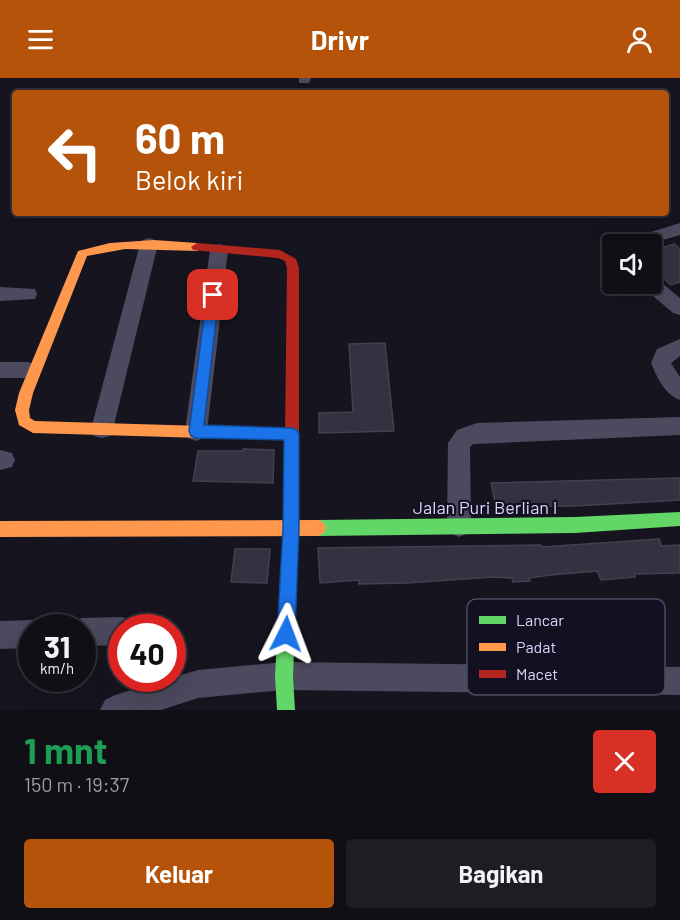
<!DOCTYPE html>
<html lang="id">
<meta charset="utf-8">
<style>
body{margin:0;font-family:Barlow,sans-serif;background:#1e1d23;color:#f1f3f6;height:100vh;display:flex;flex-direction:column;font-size:22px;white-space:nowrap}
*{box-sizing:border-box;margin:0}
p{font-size:20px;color:#9c9ca1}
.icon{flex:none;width:33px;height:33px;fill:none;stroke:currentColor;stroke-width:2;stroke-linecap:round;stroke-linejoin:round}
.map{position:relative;height:632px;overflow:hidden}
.details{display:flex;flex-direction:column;background:#100f16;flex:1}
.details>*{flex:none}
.banner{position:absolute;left:12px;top:12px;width:657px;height:126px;border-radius:6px;box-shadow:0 6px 24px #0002,0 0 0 2px #302f35;background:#b45309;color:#fff;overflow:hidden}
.tools{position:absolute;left:602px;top:156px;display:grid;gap:12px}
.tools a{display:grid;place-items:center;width:60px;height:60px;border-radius:6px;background:#100f16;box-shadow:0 6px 24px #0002,0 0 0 2px #302f35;font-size:30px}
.speed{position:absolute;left:18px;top:536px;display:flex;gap:12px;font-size:30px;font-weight:700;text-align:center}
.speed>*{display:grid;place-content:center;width:78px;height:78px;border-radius:50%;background:#100f16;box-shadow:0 6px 24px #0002,0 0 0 2px #302f35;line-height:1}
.speed small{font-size:15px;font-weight:400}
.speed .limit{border:9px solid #d22;background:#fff;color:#111}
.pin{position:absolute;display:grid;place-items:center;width:51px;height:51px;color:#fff;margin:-26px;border-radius:12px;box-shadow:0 3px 9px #0006}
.me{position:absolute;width:66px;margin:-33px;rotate:3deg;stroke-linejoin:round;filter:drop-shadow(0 0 4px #0008)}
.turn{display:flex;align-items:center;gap:21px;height:126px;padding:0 24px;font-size:27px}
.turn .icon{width:78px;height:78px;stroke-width:2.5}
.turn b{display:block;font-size:42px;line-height:51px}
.round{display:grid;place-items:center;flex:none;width:63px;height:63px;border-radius:6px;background:#1e1d23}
.head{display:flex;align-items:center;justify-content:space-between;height:102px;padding:0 24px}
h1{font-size:36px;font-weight:700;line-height:45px;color:#1e9e55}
.primary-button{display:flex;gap:12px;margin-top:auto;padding:12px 24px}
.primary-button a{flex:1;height:69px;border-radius:6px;background:#b45309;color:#fff;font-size:24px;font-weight:700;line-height:69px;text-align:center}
.primary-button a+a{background:#1e1d23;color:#f1f3f6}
header{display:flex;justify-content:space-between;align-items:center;height:78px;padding:0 24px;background:#b45309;color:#fff;font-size:27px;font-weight:700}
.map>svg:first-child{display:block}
</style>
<header><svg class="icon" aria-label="menu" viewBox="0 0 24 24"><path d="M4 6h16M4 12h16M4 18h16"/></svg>Drivr<svg class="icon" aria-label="person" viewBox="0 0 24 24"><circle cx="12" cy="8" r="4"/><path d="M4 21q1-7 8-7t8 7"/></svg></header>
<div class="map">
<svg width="680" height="632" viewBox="0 0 680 632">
<rect width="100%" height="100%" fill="#16141e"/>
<g fill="#343240" stroke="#434051" stroke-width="1.5">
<polygon points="674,166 680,171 680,204 671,207 651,190 651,173"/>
<polygon points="385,265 394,353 319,355 319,335 353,334 349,266"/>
<polygon points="243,371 274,372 273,405 193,403 198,373 243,373"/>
<polygon points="680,400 680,422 575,428 496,429 491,405"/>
<polygon points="659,461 662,468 680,467 680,495 634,496 635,499 601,502 597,493 550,497 529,500 530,503 513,504 512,500 493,499 407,505 359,506 359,502 320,505 318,470 541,467 542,469"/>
<polygon points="235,471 270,471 267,505 231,504"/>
</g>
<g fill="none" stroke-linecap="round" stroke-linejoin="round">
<g fill="#4b4a5e" fill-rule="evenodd">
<polygon points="299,0 311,0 309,5 299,5"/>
<polygon points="680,145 680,157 649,166 622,166 625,162"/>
<polygon points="149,160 155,162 158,166 113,351 110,358 102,360 94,358 91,351 140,166 143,162"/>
<polygon points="219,166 225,168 228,172 207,353 204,360 196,363 188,360 185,353 210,172 213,168"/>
<polygon points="651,200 657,201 680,220 680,237 673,235 645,211 642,206 651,206"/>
<polygon points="0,209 35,211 37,216 35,221 0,223"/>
<path d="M680,261V278L671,285L680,299V322C664,316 657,299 651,285L657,271Z"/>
<polygon points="0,284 28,284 35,286 38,292 35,298 28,300 0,300"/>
<polygon points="680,339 680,357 473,366 470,369 471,447 468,455 459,459 450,455 447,447 448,365 457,352 477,345"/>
<polygon points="0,372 12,375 15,382 12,389 0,392"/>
<polygon points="122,539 132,543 134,549 122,549 122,567 82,568 82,549 70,549 72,544 82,540"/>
<polygon points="32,542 43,549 32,549 32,570 0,571 0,543"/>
<polygon points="284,584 680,589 680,617 284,612 198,620 161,632 100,632 105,622 115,617 198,592"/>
</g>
<g fill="#63d668" fill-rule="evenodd">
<polygon points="203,348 292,350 297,352 299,356 299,451 293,598 295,632 277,632 275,598 283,451 285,362 203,360 198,358 196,354 198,350"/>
<polygon points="680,434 680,448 575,455 318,458 312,455 310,450 312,445 318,442 575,439"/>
</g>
<g fill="#ff974d" fill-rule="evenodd">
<polygon points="154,162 197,165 203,169 197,173 125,171 87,178 33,315 29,332 30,340 35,343 203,348 208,350 210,354 208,358 203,360 33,355 19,347 15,332 19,315 78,173 110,165"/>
<polygon points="318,442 324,445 326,450 324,455 318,458 0,459 0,443"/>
</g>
<polygon fill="#b3261e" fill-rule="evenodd" points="197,165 280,172 296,181 299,190 299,360 297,364 292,366 287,364 285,360 287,190 285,183 278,180 193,172 191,169"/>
</g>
<polygon fill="#1a73e8" stroke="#114b97" stroke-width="1.5" points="213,213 219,217 204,347 292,350 297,352 299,356 299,451 295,556 292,562 286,565 279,562 277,556 283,451 284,362 196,360 191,358 189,353 207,217"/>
<g text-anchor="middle" stroke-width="4.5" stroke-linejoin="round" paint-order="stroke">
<g font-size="18" fill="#d9d6fb" stroke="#131022">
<text x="485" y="436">Jalan Puri Berlian I</text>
</g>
</g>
<rect x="467" y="521" width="198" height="96" rx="9" fill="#131022" stroke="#4e4b63" stroke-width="1.5"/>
<rect x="479" y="538" width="27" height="8" fill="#63d668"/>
<rect x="479" y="565" width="27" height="8" fill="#ff974d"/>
<rect x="479" y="592" width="27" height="8" fill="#b3261e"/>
<g font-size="16" fill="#d9d6fb">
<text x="516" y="548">Lancar</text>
<text x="516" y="575">Padat</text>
<text x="516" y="602">Macet</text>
</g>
</svg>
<div class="tools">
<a><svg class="icon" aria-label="sound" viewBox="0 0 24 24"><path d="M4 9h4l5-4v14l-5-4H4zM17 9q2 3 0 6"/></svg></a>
</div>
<div class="speed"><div>31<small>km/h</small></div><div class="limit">40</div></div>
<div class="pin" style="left:213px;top:217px;background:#d93025"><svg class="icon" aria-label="arrive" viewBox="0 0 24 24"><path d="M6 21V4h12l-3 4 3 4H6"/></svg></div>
<svg class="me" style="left:286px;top:556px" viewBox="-20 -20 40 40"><path d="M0-17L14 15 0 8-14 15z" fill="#1a73e8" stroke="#fff" stroke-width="4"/></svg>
<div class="banner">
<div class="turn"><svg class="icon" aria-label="left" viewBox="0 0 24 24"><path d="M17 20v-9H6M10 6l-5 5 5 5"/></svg><div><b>60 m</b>Belok kiri</div></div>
</div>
</div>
<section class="details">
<div class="head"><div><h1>1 mnt</h1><p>150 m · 19:37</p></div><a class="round" style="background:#d93025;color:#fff"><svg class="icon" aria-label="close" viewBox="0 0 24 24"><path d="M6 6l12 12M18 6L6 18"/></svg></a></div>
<div class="primary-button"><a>Keluar</a><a>Bagikan</a></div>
</section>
